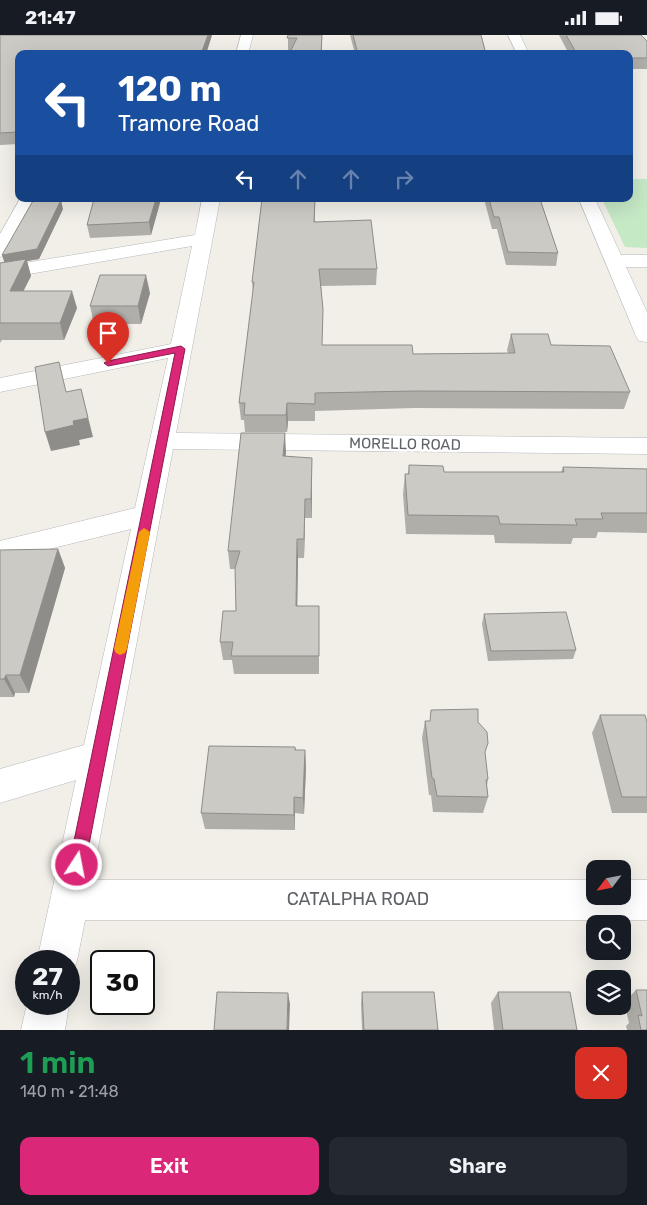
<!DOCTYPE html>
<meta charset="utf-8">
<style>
body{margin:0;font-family:Rubik,sans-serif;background:#242831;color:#f1f3f6;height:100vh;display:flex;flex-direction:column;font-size:19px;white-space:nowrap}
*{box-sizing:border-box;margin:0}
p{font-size:16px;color:#9ea1a6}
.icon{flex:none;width:28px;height:28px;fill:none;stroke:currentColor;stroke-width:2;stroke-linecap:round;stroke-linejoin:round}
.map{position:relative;height:995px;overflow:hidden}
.sheet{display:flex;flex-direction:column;background:#171b24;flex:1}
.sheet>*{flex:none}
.hud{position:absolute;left:15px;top:15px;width:618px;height:152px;border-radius:10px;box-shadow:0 5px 20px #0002;background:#1a4fa0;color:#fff;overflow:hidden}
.needle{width:32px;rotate:238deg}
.buttons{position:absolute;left:586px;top:825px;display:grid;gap:10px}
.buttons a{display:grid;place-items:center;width:45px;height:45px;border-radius:10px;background:#171b24;box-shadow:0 5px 20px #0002;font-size:25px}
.speed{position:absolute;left:15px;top:915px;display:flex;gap:10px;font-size:25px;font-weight:700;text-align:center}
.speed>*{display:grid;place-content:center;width:65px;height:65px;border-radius:50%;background:#171b24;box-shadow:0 5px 20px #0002;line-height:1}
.speed small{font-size:12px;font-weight:400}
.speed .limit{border:2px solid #111;border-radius:8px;background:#fff;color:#111}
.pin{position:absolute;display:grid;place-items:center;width:42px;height:42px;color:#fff;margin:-51px -21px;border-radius:50% 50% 50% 0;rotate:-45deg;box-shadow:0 0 5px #0007}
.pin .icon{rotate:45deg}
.me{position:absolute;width:55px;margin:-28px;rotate:11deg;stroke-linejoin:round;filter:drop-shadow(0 0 4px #0008)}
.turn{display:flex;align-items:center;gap:18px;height:105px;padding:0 20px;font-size:22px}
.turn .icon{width:65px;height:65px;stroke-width:2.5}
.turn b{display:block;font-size:35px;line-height:42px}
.lanes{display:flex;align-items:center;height:48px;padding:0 20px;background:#0003;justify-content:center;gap:25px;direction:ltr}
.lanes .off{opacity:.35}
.round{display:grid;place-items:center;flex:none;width:52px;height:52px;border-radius:10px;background:#242831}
.overview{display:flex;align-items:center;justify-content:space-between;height:85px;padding:0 20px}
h1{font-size:30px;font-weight:600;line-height:38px;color:#1e9e55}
.primary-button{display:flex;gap:10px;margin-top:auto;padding:10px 20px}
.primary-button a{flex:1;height:58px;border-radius:10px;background:#db2777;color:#fff;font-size:20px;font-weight:600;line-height:58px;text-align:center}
.primary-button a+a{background:#242831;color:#f1f3f6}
.status{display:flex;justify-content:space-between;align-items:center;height:35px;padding:0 25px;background:#171b24;direction:ltr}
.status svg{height:14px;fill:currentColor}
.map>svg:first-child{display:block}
</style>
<div class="status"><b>21:47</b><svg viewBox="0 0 49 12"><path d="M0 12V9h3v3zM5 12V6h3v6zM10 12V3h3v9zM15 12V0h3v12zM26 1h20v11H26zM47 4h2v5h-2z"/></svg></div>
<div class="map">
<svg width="647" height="995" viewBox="0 0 647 995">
<rect width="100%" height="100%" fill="#f1efe8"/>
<polygon fill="#c5e8c5" points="629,144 647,144 647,213 625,212 602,164 629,164"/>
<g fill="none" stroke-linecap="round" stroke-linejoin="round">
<defs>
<g id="minor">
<polygon points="241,0 253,0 248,19 236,19"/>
<polygon points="508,0 520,0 529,19 517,19"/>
<polygon points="20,164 37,164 9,216 7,220 0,222 0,199"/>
<polygon points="202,164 220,164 176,398 647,403 647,419 173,414 92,845 595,845 595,861 622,861 622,845 647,845 647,885 85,885 77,926 71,940 69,942 69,926 37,926 76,745 0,768 0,734 84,710 131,494 0,526 0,506 135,473 168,323 0,357 0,343 171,309 192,211 0,244 0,232 195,200"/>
<polygon points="579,164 595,164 621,220 647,220 647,232 626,232 647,277 647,307 639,306 636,301"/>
<polygon points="69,968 69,969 65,995 21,995 27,969"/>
</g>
</defs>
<use href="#minor" stroke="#b5b8bc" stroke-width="1"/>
<use href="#minor" fill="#fff" fill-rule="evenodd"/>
</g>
<g fill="#afaea9">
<polygon points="0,0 212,0 206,19 19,19 19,109 0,110"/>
<polygon points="288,0 322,0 322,19 289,19 291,16 288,16"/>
<polygon points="350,0 481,0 486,19 355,19"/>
<polygon points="559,0 641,0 647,6 647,34 629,34 629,19 569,19"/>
<polygon points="161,164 151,200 90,203 87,190"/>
<polygon points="262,164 315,164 315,186 377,234 376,250 321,251 323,274 322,310 413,319 508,318 507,315 511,299 551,310 630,357 624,374 414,373 315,376 315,386 288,386 287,397 245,397 244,385 241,385 239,368 253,258 252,247"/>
<polygon points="484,164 540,164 558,218 556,231 506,230 497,194 492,194"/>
<polygon points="63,174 39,224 27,226 31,241 23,256 77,273 64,305 2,305 0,308 0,228 5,228"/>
<polygon points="150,258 141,289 94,289 90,271"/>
<polygon points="286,417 285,421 312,442 312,483 305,483 304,523 298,523 297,571 319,571 319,639 234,639 232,625 223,625 220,607 236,576 235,534 230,534 228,516"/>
<polygon points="409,430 444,437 561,437 563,432 647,434 647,498 598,497 596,503 573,503 571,509 495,508 494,500 406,499 403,459 405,439 408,439"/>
<polygon points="58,514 65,533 29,658 15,658 14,662 0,662 0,515"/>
<polygon points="484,579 576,615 573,624 488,626 482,589"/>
<polygon points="600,680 647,687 647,778 612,778 592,698"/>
<polygon points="425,686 478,687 485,719 488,744 487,751 488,762 483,778 433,777 431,760 429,760 422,703"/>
<polygon points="295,712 296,715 305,715 306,732 304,779 295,778 295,795 205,794 201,778"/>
<polygon points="636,955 647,995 627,995 626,991 629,988 624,967"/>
<polygon points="362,957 438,995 362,995 361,969"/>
<polygon points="498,957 577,995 494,995 491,968"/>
</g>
<g fill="#8f8d8a">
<polygon points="208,0 212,0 206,19 201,19"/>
<polygon points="156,164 161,164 151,200 149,187"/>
<polygon points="61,165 63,174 39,224 27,226 31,241 15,273 10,256 5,229 2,220"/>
<polygon points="146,240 150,258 141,289 138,271"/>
<polygon points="72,256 77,273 64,305 60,288"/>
<polygon points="81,354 93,402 79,405 80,410 51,416 45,397 73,386"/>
<polygon points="287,368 288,386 287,397 286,380"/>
<polygon points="285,398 286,417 284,440 283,421"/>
<polygon points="312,423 312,483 311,464"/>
<polygon points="305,464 305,483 304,523 304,504"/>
<polygon points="297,504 298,523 297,590 296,571"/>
<polygon points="58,514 65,533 29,658 20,640"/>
<polygon points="6,640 15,658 14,662 4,644"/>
<polygon points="305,715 306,732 304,779 303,763"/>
<polygon points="294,762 295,778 295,795 294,780"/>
<polygon points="288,958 290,969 289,995 287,995"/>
</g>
<g fill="#cccac5" stroke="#8f8d8a">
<polygon points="0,0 208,0 201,19 19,19 19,97 0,98"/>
<polygon points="288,0 322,0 321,19 289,19 297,3 287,3"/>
<polygon points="353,0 481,0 486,19 358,19"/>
<polygon points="566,0 641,0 647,6 647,23 629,23 629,19 577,19"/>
<polygon points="34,164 58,164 61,165 37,214 2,220"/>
<polygon points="94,164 156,164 149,187 87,190"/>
<polygon points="262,164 315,164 314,187 371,185 377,234 319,234 323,274 322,310 412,310 413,319 515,318 511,299 548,299 551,310 610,311 630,357 415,356 315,358 315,369 287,368 286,380 244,380 245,368 239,368 254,247 252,247"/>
<polygon points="489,164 540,164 558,218 508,217 499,182 494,182"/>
<polygon points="26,224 10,256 72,256 60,288 0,288 0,228"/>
<polygon points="100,240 146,240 138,271 90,271"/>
<polygon points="59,327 66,357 81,354 88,383 73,386 74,390 45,397 35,332"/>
<polygon points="241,398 285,398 283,421 312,423 311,464 305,464 304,504 297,504 296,571 319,571 319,621 231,621 233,607 220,607 223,576 236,576 235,533 240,516 228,516"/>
<polygon points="409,430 443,431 444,437 564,437 563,432 647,434 647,478 601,478 603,484 575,484 577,490 500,489 498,481 408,480 405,439 409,439"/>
<polygon points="58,514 20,640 6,640 4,644 0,644 0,515"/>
<polygon points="566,577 576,615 491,616 484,579"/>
<polygon points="478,674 478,687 487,697 488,708 485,717 488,744 486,745 488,762 437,761 434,744 432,743 425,686 430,686 431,675"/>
<polygon points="600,680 645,680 647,687 647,762 622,762"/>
<polygon points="209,711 295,712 295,715 305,715 303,763 294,762 294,780 201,778"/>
<polygon points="636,955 647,955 647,995 641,995 638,980 642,981"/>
<polygon points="217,957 288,958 287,995 214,995"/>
<polygon points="362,957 434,957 438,995 364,995"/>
<polygon points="498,957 570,957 577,995 503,995"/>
</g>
<polygon fill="#db2777" stroke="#8e194d" points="181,311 185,314 85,830 82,835 77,837 71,835 69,830 175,318 108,331 104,328 108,326"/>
<polygon fill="#f59e0b" points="144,493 150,497 127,614 125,618 120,620 116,618 114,614 139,497"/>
<g text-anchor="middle" stroke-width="5" stroke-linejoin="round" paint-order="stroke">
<g font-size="15" fill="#5f6368" stroke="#fff">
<text transform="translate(405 409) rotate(1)" y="5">MORELLO ROAD</text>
</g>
<g font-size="18" fill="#5f6368" stroke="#fff">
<text x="358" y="870">CATALPHA ROAD</text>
</g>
</g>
</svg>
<div class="buttons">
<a><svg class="needle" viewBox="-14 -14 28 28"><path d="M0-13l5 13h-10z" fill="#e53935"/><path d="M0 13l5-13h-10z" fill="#9ea1a6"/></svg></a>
<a><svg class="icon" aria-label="search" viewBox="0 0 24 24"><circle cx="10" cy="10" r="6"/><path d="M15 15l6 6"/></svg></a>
<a><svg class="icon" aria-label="layers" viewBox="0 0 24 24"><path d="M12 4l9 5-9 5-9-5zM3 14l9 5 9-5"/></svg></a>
</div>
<div class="speed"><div>27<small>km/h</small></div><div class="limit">30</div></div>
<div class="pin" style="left:108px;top:328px;background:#d93025"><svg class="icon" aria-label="arrive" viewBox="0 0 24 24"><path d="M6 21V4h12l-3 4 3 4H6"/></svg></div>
<svg class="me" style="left:77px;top:830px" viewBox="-20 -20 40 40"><circle r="17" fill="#db2777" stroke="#fff" stroke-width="3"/><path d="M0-11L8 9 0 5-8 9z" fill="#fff"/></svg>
<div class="hud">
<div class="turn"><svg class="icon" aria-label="left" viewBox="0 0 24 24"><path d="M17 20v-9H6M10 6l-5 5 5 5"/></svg><div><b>120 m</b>Tramore Road</div></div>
<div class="lanes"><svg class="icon" aria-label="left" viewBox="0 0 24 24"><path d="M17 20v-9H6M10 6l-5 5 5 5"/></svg><svg class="icon off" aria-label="ahead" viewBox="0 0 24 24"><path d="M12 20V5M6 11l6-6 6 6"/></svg><svg class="icon off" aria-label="ahead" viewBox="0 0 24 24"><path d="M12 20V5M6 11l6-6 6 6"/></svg><svg class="icon off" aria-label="right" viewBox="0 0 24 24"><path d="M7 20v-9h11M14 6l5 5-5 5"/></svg></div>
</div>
</div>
<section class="sheet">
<div class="overview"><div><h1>1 min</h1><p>140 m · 21:48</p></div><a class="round" style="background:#d93025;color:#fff"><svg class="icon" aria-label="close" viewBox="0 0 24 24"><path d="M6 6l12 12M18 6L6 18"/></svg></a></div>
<div class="primary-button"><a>Exit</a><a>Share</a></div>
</section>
